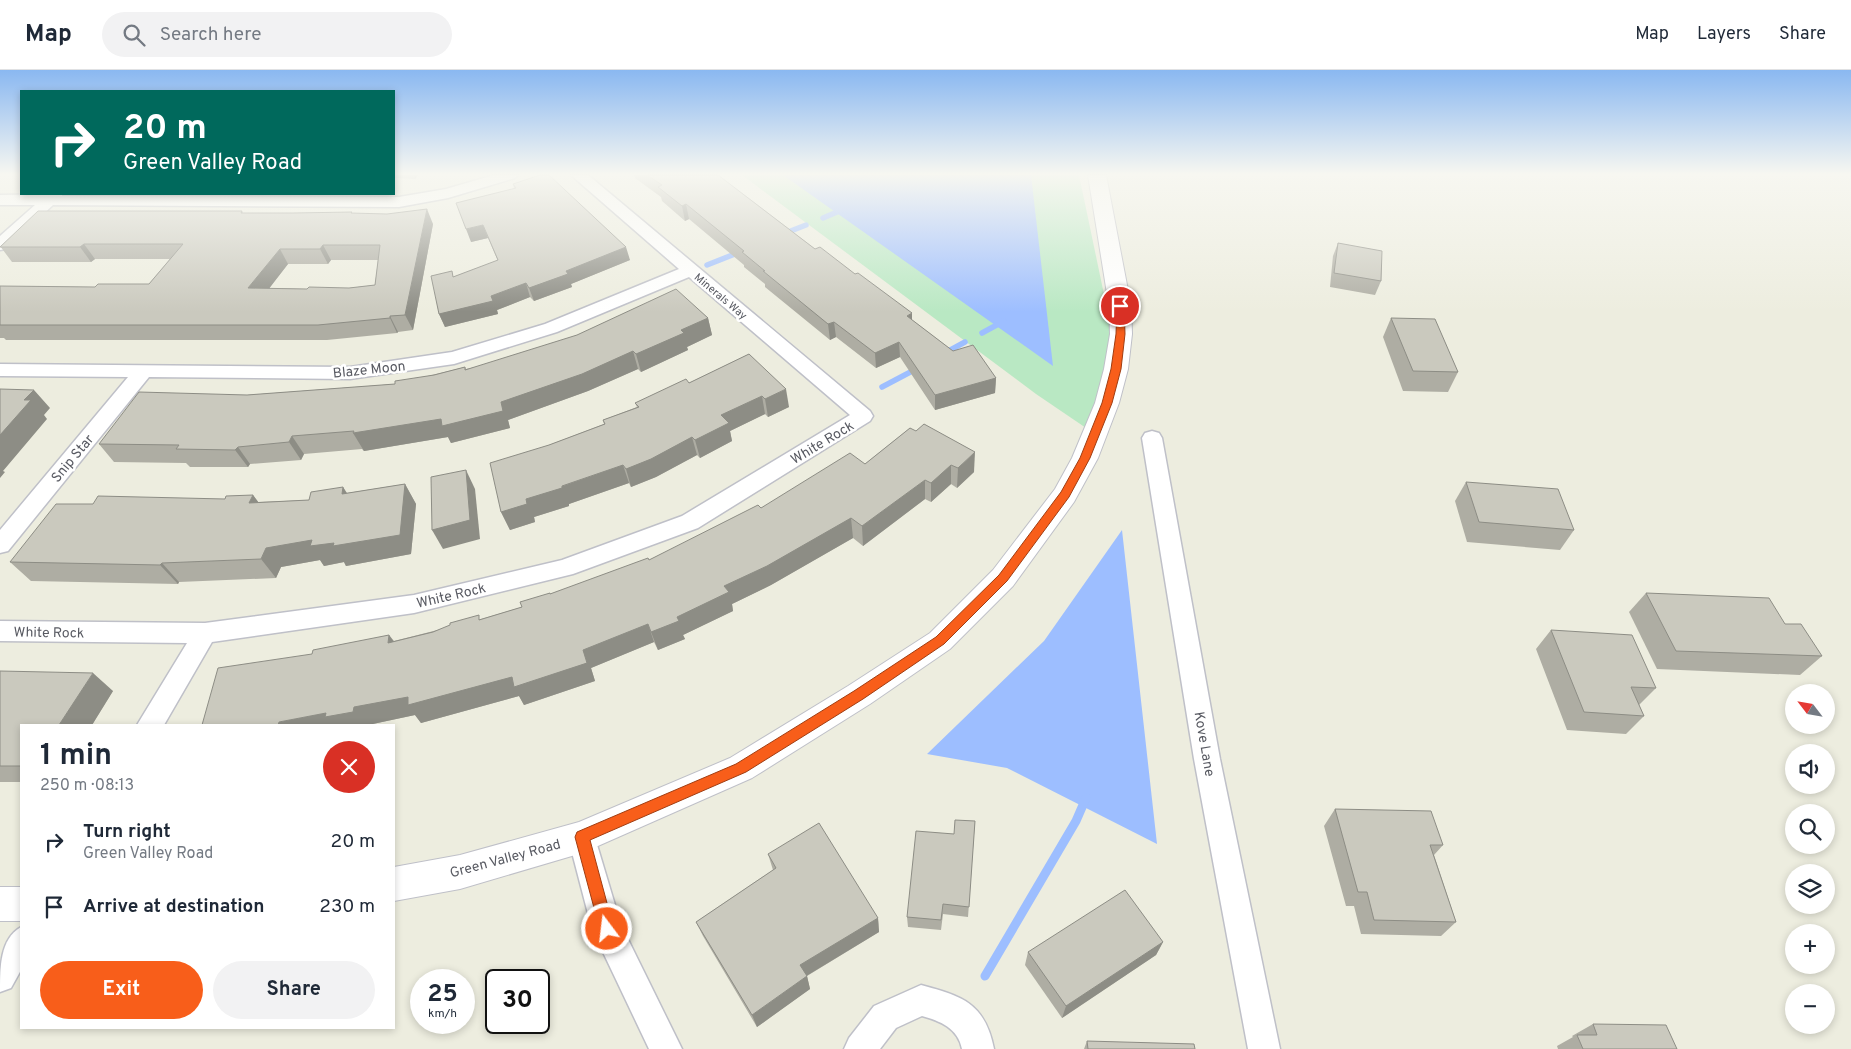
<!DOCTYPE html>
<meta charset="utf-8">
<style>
body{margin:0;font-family:Overpass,sans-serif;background:#f2f2f3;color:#1f2937;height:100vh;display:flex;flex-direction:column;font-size:19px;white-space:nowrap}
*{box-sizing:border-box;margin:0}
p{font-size:16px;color:#747a83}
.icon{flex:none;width:28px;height:28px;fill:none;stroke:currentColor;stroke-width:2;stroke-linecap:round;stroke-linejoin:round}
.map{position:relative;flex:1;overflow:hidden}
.side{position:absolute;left:20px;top:654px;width:375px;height:305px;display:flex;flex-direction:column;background:#fff;border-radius:0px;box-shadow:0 2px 8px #0003}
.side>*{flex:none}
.guide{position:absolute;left:20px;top:20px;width:375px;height:105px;border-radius:0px;box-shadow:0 2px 8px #0003;background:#00695c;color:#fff;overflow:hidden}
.needle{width:32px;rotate:301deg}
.controls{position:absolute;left:1785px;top:614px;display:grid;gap:10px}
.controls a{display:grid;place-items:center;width:50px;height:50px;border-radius:50%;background:#fff;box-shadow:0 2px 8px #0003;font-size:25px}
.speed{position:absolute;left:410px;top:899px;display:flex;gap:10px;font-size:25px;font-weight:700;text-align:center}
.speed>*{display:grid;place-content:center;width:65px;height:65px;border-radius:50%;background:#fff;box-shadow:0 2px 8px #0003;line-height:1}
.speed small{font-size:12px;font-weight:400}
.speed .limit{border:2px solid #111;border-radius:8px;background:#fff;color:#111}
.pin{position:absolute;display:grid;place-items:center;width:42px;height:42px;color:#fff;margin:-21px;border:2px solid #fff;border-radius:50%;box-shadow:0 1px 5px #0007}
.me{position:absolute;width:55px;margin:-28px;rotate:345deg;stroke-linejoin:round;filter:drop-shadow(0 0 4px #0008)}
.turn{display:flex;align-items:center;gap:18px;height:105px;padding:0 20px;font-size:22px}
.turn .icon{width:65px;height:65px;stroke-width:2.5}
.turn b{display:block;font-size:35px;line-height:42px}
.round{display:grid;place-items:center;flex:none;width:52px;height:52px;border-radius:26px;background:#f2f2f3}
.headline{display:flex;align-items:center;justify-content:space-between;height:85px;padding:0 20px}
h1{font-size:30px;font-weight:700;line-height:38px}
.primary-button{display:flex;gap:10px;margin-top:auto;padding:10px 20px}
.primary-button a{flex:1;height:58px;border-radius:30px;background:#f85e1a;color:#fff;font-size:20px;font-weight:700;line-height:58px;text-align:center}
.primary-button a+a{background:#f2f2f3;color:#1f2937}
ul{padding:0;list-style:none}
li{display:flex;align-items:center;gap:15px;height:65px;padding:0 20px}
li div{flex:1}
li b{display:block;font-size:19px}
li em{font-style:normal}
header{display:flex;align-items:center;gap:30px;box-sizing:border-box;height:70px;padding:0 25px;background:#fff;border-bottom:1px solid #e0e1e3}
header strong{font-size:24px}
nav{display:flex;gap:28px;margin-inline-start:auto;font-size:18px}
.search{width:350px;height:45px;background:#f2f2f3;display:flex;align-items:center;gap:12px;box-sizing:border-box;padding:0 18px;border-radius:28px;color:#747a83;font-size:19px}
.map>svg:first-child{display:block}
</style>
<header>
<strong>Map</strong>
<div class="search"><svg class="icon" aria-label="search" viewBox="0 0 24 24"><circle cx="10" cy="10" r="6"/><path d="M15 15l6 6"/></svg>Search here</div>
<nav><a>Map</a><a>Layers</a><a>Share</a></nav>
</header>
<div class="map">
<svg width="1851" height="979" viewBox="0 0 1851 979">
<rect width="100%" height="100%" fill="#ededdf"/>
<polygon fill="#b9e8c3" points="742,105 1079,105 1115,277 1089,360 1036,324"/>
<g fill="#9dbeff">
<polygon points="783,105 1031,105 1053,296"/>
<polygon points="1122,460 1157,774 1007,698 927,684 1044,571"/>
</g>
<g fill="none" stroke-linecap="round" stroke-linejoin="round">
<g stroke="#9dbeff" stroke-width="5.5">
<polyline points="823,148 844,139"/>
<polyline points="783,164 806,155"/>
<polyline points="707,195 740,182"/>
<polyline points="982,263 1004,251"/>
<polyline points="943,284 965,272"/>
<polyline points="882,317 918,298"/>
</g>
<polyline stroke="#9dbeff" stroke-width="9" points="985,906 1076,751 1086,728"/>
<defs>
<g id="minor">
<polygon points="494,105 518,105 515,108 448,128 399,137 53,135 6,179 0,180 0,166 35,135 0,135 0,125 62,124 62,126 399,127 446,119"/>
<polygon points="571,105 588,105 870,341 873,346 870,351 698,458 573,504 414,543 212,572 164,655 137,655 187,573 0,571 0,551 205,553 414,525 562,490 682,446 850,345 689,207 557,262 454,294 350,309 149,307 8,481 0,483 0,460 128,307 0,306 0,294 350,297 452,282 545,254 679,199"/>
<polygon points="1152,361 1159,363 1162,368 1220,689 1280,979 1248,979 1194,689 1142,368 1145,363"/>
<polygon points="582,754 592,758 621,855 682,979 649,979 592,859 568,767 572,758"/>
<path d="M21,857V900L11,918L0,922C0,897 0,869 21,857Z"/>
<path d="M921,915C962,926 985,933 994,979H962C958,958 940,951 922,946L896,958L880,979H844L849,968L874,936Z"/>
</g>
<g id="tertiary">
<polygon points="1088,105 1106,105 1131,236 1132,264 1128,299 1119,333 1098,388 1074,432 1013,516 950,579 870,634 752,708 582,783 460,819 394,831 394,797 460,785 579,752 730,688 848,616 930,563 993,500 1055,419 1072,388 1095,333 1104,299 1110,264 1109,236"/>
<rect x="0" y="817" width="21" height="34"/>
</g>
</defs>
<use href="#minor" stroke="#bfc0c8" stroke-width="3"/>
<use href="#tertiary" stroke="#bfc0c8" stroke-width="2"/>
<use href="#minor" fill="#fff" fill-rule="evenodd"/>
<use href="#tertiary" fill="#fff" fill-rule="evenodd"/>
</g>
<g fill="#aeada3" fill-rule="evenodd">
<polygon points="394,105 418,105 415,109 394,108"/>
<polygon points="634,105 718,105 815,179 912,250 953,281 996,308 995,323 935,340 900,287 876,298 836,267 830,270 765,217 765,214 744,197 744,195 689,149 685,151 662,131 661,127 635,108"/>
<polygon points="513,114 630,190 571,214 572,217 534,231 530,227 497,240 498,244 445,257 439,244 454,207 498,191 488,168 471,172 514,118"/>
<path d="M242,141L243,143H353L433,154L413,260L398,262L397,263L327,270H6L4,268H0V216L95,217L149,214L170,189H95L91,192H12L0,176ZM331,190H378L375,215L349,218L307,219L269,218L288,194H328Z"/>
<polygon points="1338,173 1381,211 1375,225 1330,217 1333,186"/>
<polygon points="708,248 712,265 687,277 688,280 641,302 638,299 588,321 508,350 510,358 451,373 448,367 364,381 362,379 304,384 301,390 250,394 248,397 190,397 186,393 114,392 99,374 247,325 395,314 465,297 466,299"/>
<polygon points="1391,248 1458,302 1448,322 1403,321 1383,267"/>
<polygon points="749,284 789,337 768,347 765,344 730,361 732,371 700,388 697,385 656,407 631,417 629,413 569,434 569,436 534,447 535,452 510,460 501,442 549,375 604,354 603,350 637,337 635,333 689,313"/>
<polygon points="910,358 974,402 957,418 951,414 931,432 925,429 863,476 853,468 771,515 732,534 733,541 683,565 685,569 658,580 654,572 591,598 595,611 524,635 519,626 421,653 415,645 368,655 312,584 389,565 394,571 481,549 522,537 551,524 649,490 761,438 865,394"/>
<polygon points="1466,412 1574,460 1560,480 1467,472 1455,431"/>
<polygon points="405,414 416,434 411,484 346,496 344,492 324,496 320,490 281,497 276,508 179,512 178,514 31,511 10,492 93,434 225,429 253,425 258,432 309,430 343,417 347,423"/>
<polygon points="1646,523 1785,554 1822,586 1800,605 1657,599 1629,542"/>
<polygon points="1551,560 1656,618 1639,635 1644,646 1626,664 1567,660 1536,579"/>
<polygon points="0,601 113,621 92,655 21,655 21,712 0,712"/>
<polygon points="1335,739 1443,775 1434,785 1456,852 1441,866 1361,864 1354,836 1346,836 1324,756"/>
<polygon points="975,751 968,847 943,844 941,860 908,857 907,847 954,764"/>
<polygon points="768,784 878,848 879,862 807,906 810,919 757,957 703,866 696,852 773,800"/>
<polygon points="1163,872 1156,885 1062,948 1025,895 1028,882"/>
<polygon points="1593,954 1677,979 1558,979 1557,976 1573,967 1572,966"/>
<polygon points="1087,971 1195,979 1084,979"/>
</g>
<g fill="#8d8d85">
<polygon points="414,105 418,105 415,109"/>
<polygon points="686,134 689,149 685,151 682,136"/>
<polygon points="427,139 433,154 413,260 405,245"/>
<polygon points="483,155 488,168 471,172 466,159"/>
<polygon points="84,174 95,189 91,192 80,177"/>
<polygon points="323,175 331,190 328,194 320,179"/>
<polygon points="626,177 630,190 571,214 572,217 534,231 529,218 566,201"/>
<polygon points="280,179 288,194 258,233 248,218"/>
<polygon points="526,213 530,227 497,240 498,244 445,257 439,244 491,226"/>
<polygon points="912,243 912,259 907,246"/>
<polygon points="390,246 398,262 397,263 390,248"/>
<polygon points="708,248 712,265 687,277 688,280 641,302 636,284 681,260"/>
<polygon points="834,252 836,267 830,270 828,254"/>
<polygon points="899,272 900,287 876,298 875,283"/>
<polygon points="633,281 638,299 588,321 508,350 510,358 451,373 448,367 364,381 353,363 501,332"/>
<polygon points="996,308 995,323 935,340 935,325"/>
<polygon points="786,319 789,337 768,347 765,329"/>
<polygon points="34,320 50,338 44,345 47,349 3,401 5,402 0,408 0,365 24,330"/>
<polygon points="762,326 765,344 730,361 732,371 700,388 695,370 721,345"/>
<polygon points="292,366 304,384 301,390 289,372"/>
<polygon points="692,367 697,385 656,407 631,417 626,399"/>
<polygon points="238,377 250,394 248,397 235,380"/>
<polygon points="975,382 974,402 957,418 958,398"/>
<polygon points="623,395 629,413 569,434 569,436 534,447 535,452 510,460 501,442 526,429"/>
<polygon points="951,395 951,414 931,432 931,413"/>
<polygon points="466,400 475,419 480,469 443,479 432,460"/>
<polygon points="925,410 925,429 863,476 862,456"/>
<polygon points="405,414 416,434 411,484 346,496 344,492 324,496 320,490 281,497 276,508 261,489 266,478"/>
<polygon points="343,417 355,437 342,424"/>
<polygon points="253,425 267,444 249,433"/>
<polygon points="851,448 853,468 771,515 732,534 733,541 683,565 685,569 658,580 651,562 677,547 724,516"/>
<polygon points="162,493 179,512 178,514 160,495"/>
<polygon points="648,554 654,572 591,598 595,611 524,635 519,626 421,653 415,645 368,655 278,655 279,652 354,637 583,580"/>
<polygon points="389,565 402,583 388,573"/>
<polygon points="93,603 113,621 92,655 59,655"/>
<polygon points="878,848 879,862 803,908 800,895"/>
<polygon points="1163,872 1156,885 1062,948 1066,936"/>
<polygon points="807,906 810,919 757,957 752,945"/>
</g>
<g fill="#cac9be" stroke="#8d8d85" fill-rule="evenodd">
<polygon points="540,105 549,105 626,177 566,201 568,204 529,218 526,213 491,226 493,231 439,244 431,206 452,201 453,207 498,190 483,155 466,159 456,133 516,118 513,114"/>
<polygon points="647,105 718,105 815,179 820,177 855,204 858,203 912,243 907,246 953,281 973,275 996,308 935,325 899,272 875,283 834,252 828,254 763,201 765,201 742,182 744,181 686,134 682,136 658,117 662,115"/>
<path d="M427,139L405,245L390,246V248L318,255H0V216L95,217L98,214H149L183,174H84L80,177H0L38,141H242L241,143H293L352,142L351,143L387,144ZM323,175H380L375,215L349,218L309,217L307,219L248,218L280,179H320Z"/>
<polygon points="1338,173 1382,181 1381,211 1334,203"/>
<polygon points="676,219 708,248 681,260 684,263 636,284 633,281 582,304 501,332 503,341 442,356 441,349 353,363 354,361 292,366 289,372 238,377 235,380 176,379 179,375 99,374 139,322 247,325 395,314 395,311 434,305 465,297 465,300 577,265"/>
<polygon points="1391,248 1435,249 1458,302 1413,301"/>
<polygon points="749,284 786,319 765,329 762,326 721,345 729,353 695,370 692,367 651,389 626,399 623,395 562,416 562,418 526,429 527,434 501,442 490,393 549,375 605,354 603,350 639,337 635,333 686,309 689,313"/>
<polygon points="0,319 34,320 24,330 31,330 0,365"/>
<polygon points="924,354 975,382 958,398 951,395 931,413 925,410 862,456 851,448 767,496 724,516 729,522 677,547 679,551 651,562 648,554 583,580 587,593 514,617 512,607 408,635 408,627 354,637 353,642 325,647 326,643 279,652 278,655 202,655 218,598 312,584 313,580 389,565 388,573 433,562 450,555 450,553 479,545 479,550 522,537 520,532 550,523 550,524 648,488 649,490 758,435 761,438 850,383 865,394 910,358 916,361"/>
<polygon points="466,400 470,450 432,460 431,407"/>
<polygon points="1466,412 1558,419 1574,460 1479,452"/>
<polygon points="405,414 400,465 333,476 334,473 310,476 312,470 266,478 261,489 162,493 160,495 10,492 56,434 93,434 98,426 225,429 226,426 253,425 249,433 309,430 311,422 343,417 342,424"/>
<polygon points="1646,523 1769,528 1785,554 1801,554 1822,586 1676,581"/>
<polygon points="1551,560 1632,565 1656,618 1631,617 1644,646 1584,642"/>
<polygon points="0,601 93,603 59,655 21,655 21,696 0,696"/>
<polygon points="1335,739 1431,741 1443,775 1430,775 1456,852 1374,850 1367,822 1358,822"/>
<polygon points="955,750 975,751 969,837 943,834 941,850 907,847 916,761 954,764"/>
<polygon points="819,753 878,848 800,895 807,906 752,945 696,852 776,798 768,784"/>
<polygon points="1125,820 1163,872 1066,936 1028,882"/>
<polygon points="1593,954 1666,955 1677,979 1583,979 1577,965 1597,965"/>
<polygon points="1087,971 1194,974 1195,979 1088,979"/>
</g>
<linearGradient id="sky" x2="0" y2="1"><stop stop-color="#8ab8f1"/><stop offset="0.43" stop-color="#f7f7f1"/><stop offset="1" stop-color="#f7f7f1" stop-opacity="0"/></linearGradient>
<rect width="1851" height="242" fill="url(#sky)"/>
<polygon fill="#f85e1a" stroke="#a13d11" points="1117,234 1123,234 1124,236 1125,264 1121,299 1112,333 1090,388 1069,427 1007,511 944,574 863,629 746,702 590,770 614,859 612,864 607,866 601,864 575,767 577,762 736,694 854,621 936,567 999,505 1061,422 1080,388 1102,333 1111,299 1116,264"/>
<g text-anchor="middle" stroke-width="5" stroke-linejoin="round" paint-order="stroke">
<g font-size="11" fill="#585a62" stroke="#fff">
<text transform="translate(721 226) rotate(40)" y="4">Minerals Way</text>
</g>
<g font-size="14" fill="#585a62" stroke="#fff">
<text transform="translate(369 299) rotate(-6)" y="5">Blaze Moon</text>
<text transform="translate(822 372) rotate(-31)" y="5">White Rock</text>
<text transform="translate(72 388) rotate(-50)" y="5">Snip Star</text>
<text transform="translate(451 525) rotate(-13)" y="5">White Rock</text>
<text transform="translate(49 562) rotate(1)" y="5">White Rock</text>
<text transform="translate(1205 674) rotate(80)" y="5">Kove Lane</text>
<text transform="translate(505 788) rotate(-15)" y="5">Green Valley Road</text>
</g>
</g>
</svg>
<div class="controls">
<a><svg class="needle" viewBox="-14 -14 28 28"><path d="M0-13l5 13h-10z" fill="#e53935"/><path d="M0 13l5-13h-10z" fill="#747a83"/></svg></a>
<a><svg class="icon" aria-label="sound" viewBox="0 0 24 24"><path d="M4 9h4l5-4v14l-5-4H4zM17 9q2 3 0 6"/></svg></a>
<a><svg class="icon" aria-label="search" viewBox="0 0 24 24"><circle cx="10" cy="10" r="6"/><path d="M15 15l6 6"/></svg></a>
<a><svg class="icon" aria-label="layers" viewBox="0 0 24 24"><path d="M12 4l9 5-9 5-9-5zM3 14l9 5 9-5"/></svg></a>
<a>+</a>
<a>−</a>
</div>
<div class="speed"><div>25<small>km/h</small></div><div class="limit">30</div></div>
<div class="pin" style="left:1120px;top:236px;background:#d93025"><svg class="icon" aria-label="arrive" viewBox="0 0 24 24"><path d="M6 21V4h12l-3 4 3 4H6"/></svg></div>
<svg class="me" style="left:607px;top:859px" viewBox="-20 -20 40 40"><circle r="17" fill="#f85e1a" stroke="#fff" stroke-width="3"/><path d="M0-11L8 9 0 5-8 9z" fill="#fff"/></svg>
<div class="guide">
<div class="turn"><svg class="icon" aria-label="right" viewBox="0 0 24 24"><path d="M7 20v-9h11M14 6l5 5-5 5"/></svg><div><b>20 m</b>Green Valley Road</div></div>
</div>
<section class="side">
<div class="headline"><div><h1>1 min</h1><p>250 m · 08:13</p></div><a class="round" style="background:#d93025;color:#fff"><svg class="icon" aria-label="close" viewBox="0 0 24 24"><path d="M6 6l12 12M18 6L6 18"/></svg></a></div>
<ul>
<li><svg class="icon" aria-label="right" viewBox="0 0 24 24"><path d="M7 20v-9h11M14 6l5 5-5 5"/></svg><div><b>Turn right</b><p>Green Valley Road</p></div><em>20 m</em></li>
<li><svg class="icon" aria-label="arrive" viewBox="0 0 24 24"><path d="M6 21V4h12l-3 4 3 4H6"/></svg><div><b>Arrive at destination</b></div><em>230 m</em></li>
</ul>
<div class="primary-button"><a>Exit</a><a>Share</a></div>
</section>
</div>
